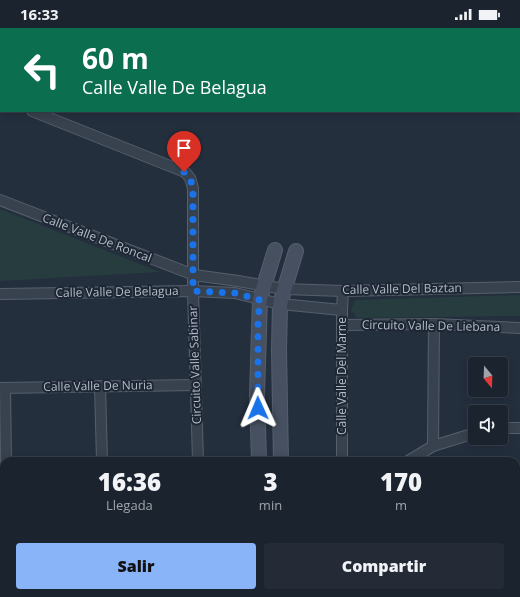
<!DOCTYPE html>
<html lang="es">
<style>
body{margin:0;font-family:"Open Sans",sans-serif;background:#242b36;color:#f1f3f6;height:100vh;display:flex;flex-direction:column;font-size:15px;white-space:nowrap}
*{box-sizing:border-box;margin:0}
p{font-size:13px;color:#a0a4aa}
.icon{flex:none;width:22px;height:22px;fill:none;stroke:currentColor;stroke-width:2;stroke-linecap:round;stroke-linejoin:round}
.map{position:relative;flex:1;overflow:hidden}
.sheet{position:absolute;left:0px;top:429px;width:520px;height:140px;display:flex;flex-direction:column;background:#1b232e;border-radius:12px 12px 0 0;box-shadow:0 2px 10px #0003,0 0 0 1px #39404a}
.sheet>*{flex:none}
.banner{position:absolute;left:0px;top:0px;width:520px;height:84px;box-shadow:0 2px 10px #0003,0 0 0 1px #39404a;background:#0b6e4f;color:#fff;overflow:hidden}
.needle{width:26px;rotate:161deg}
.tools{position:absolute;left:468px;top:329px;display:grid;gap:8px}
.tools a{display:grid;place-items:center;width:40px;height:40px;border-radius:4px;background:#1b232e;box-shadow:0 2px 10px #0003,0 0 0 1px #39404a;font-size:20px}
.pin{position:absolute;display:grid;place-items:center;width:34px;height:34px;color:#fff;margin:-41px -17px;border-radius:50% 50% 50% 0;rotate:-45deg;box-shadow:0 0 4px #0007}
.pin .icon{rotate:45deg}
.me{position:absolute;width:44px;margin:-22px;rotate:359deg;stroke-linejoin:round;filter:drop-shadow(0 0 3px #0008)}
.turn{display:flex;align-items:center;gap:14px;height:84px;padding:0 16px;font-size:18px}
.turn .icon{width:52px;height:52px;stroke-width:2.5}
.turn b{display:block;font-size:28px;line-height:34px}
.eta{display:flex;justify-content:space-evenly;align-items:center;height:68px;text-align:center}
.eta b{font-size:24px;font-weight:800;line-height:28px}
.primary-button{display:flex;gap:8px;margin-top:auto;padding:8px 16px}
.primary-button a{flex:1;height:46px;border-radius:4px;background:#8ab4f8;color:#111;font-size:16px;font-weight:800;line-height:46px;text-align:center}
.primary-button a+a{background:#242b36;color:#f1f3f6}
.status{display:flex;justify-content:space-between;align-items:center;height:28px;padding:0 20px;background:#1b232e;direction:ltr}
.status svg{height:11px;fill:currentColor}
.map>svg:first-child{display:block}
</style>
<div class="status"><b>16:33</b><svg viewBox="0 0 49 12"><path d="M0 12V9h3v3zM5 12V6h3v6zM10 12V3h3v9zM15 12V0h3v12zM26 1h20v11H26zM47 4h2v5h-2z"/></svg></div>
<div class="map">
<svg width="520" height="569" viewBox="0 0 520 569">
<rect width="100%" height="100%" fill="#242f3e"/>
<g fill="#263c3f">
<polygon points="0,181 160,244 0,253"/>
<polygon points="520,267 520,288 357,290 351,282 355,272"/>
</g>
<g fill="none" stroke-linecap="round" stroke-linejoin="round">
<g stroke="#394c67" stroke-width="3.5">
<polyline points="516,454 520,455"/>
<polyline points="0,538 4,538"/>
<polyline points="90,565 96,569"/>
<polyline points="189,569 196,565"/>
</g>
<defs>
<g id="street">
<polyline points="0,70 1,70"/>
<polyline points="32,83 185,144 190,150 193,160 193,263 198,433"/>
<polyline points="0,172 194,247 238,253 284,261 343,263 520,259"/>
<polyline points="0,266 193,263 235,265 280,276 342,282"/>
<polyline points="342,297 434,296 520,300"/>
<polyline points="100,358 102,433"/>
<polyline points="0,360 196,357"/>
<polyline points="5,360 6,433"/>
<polyline points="501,400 520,400"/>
<polyline points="433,418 434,296"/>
<polyline points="342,433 342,282 343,263"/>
<polyline points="408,433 433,418 475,405"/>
<polyline points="0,490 4,491"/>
<polyline points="516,539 520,540"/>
<polyline points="412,569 418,565"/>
</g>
<g id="secondary">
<polyline points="259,433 257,367 260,271 275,222"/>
<polyline points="281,433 279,322 280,276 296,223"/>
<polyline points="262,565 262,569"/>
<polyline points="283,565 284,569"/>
</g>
</defs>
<use href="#street" stroke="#565f6c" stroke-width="12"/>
<use href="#secondary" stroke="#565f6c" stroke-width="16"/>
<use href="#street" stroke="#38414e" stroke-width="10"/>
<use href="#secondary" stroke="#465061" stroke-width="14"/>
</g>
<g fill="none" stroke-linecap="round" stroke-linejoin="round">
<polyline stroke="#1a73e8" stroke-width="7" stroke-dasharray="0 12.6" points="184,144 190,150 193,160 193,263 235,265 260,272 258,294 258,380"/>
</g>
<g text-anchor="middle" stroke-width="4" stroke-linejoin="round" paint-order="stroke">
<g font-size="12" fill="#b4bcc9" stroke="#1d2633">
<text transform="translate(97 210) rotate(21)" y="4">Calle Valle De Roncal</text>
<text transform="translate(402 261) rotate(-1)" y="4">Calle Valle Del Baztan</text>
<text transform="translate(117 264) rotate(-1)" y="4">Calle Valle De Belagua</text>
<text transform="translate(431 298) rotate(1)" y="4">Circuito Valle De Liebana</text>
<text transform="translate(195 337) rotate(-92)" y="4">Circuito Valle Sabinar</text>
<text transform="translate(342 348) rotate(-90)" y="4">Calle Valle Del Marne</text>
<text transform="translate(98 358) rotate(-1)" y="4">Calle Valle De Nuria</text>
</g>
</g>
</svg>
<div class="tools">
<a><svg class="needle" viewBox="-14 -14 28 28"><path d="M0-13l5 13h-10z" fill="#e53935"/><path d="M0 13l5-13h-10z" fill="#a0a4aa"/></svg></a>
<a><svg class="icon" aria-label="sound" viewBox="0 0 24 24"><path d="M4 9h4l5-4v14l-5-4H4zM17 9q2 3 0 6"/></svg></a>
</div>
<div class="pin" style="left:184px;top:144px;background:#d93025"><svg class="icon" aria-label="arrive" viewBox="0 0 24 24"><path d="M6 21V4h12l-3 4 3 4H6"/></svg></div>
<svg class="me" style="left:258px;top:380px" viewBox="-20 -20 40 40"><path d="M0-17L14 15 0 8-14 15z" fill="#1a73e8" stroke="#fff" stroke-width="4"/></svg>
<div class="banner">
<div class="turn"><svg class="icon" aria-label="left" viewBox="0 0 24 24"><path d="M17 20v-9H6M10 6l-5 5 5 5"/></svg><div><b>60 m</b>Calle Valle De Belagua</div></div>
</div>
<section class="sheet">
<div class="eta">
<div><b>16:36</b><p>Llegada</p></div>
<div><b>3</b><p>min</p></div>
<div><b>170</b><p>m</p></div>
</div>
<div class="primary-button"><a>Salir</a><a>Compartir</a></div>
</section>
</div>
